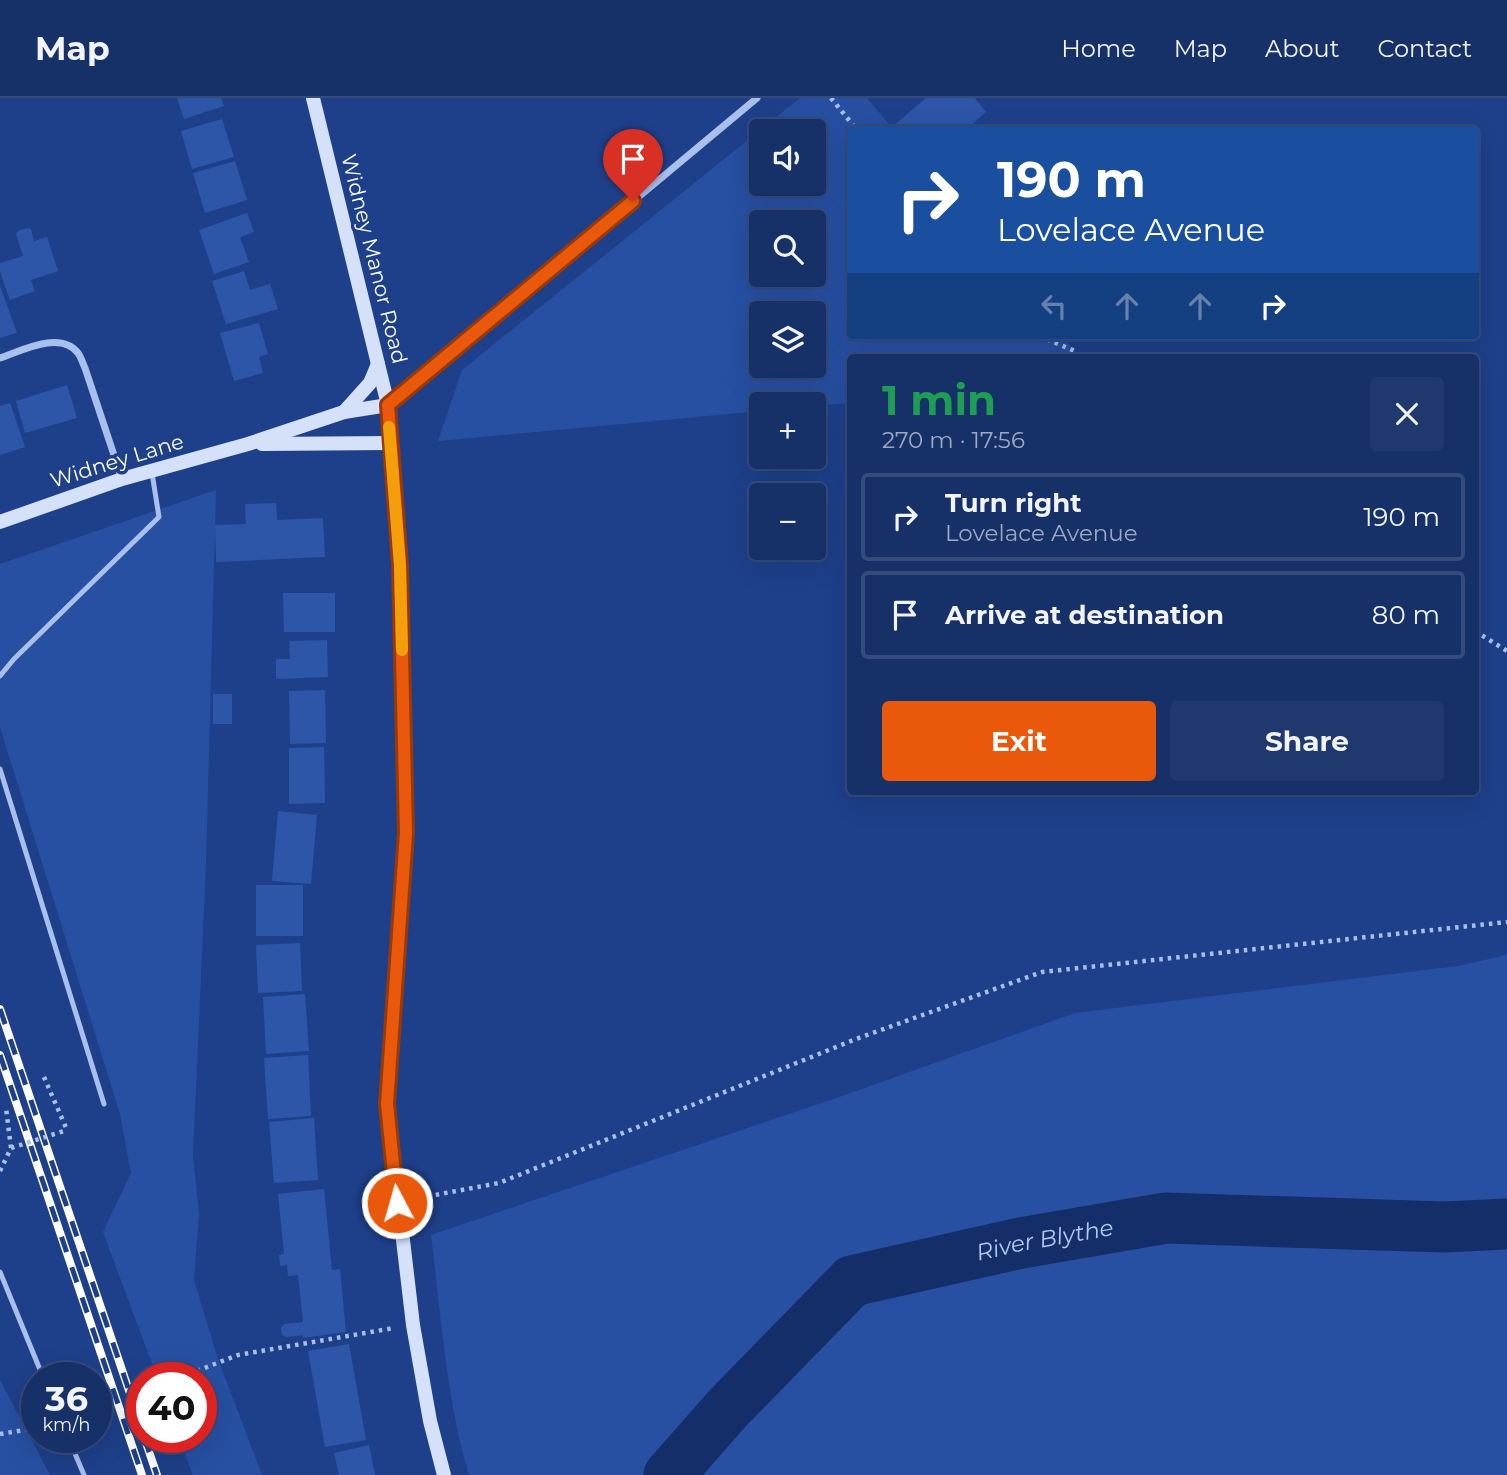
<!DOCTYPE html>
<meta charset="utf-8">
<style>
body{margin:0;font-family:Montserrat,sans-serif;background:#1f386e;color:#f1f3f6;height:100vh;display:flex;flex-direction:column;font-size:26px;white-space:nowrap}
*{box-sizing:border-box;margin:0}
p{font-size:23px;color:#9ea9c0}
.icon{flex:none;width:38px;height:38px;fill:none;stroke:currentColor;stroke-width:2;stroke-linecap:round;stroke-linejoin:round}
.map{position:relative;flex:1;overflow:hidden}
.drawer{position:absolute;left:847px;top:256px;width:632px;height:441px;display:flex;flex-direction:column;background:#163068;border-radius:7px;box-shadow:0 7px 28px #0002,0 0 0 2px #354b7c}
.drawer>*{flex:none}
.top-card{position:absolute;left:847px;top:28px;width:632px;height:214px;border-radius:7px;box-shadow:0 7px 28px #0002,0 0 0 2px #354b7c;background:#1a4fa0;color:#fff;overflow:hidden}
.fabs{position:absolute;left:749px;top:21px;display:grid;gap:14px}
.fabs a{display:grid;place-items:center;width:77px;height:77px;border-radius:7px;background:#163068;box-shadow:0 7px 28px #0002,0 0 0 2px #354b7c;font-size:35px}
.speed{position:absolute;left:21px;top:1264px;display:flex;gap:14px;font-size:35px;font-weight:700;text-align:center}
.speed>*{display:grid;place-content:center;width:91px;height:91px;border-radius:50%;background:#163068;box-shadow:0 7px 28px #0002,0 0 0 2px #354b7c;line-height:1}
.speed small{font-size:18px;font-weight:400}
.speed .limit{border:10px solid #d22;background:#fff;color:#111}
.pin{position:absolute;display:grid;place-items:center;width:60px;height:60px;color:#fff;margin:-72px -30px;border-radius:50% 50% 50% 0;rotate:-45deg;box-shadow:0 0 7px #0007}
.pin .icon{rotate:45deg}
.me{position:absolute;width:77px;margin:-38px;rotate:354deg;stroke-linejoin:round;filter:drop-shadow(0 0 5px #0008)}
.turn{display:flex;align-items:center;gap:24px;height:147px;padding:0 35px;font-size:32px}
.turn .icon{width:91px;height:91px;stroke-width:2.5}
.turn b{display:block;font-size:49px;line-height:60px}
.lanes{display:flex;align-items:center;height:66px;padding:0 35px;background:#0003;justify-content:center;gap:35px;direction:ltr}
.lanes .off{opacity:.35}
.round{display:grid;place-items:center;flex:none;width:74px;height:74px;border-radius:7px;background:#1f386e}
.head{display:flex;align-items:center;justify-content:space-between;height:119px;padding:0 35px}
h1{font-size:42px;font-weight:700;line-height:52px;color:#1e9e55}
.primary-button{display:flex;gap:14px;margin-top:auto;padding:14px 35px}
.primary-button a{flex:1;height:80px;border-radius:7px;background:#ea580c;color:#fff;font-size:28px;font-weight:700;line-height:80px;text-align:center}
.primary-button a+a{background:#1f386e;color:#f1f3f6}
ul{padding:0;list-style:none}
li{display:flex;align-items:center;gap:21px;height:88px;margin:0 14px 10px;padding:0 21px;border:4px solid #354b7c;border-radius:7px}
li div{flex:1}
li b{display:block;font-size:26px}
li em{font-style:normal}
header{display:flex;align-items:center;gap:42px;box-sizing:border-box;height:98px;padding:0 35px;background:#163068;border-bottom:2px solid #354b7c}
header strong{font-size:33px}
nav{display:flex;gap:38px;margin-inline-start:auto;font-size:24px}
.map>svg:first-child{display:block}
</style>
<header>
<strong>Map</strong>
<nav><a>Home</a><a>Map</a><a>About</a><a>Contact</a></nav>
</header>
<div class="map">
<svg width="1507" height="1377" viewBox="0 0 1507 1377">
<rect width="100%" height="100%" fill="#1e408a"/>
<g fill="#2750a3" fill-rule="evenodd">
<path d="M800,0H867L893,31L850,32V238H1062L1075,253L1068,259H850V305L814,308V306H761V313L438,343L462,272ZM761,33H814V86H761ZM761,124H814V177H761ZM761,215H814V268H761Z"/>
<polygon points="216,392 206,765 193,1057 199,1116 194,1182 217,1258 262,1377 193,1377 178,1339 201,1339 201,1279 157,1279 103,1134 131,1075 120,1016 0,629 0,466"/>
<path d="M1507,857V1377H469C446,1300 441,1216 431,1137L845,997L1075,915L1458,868Z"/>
<polygon points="0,1282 50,1377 0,1377"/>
</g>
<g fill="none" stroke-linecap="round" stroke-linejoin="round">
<path stroke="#142e69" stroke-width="51" id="s1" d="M669,1377L728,1310L852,1183L1021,1145L1166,1120L1444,1129L1507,1126"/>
</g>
<g fill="#2d55a8">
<polygon points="177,0 221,0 224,8 184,21"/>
<polygon points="926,0 975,0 986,14 966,32 896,32 893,28"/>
<polygon points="222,21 234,59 192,71 181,33"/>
<polygon points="235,63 247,102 205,115 193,75"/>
<polygon points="247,115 254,134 240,139 249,164 214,176 199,132"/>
<polygon points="27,130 31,131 34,143 47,139 58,173 31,182 35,193 10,202 0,174 0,165 23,158 16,136 18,133"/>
<polygon points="244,173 250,192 270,186 278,211 226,226 212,183"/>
<polygon points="0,188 17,235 0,240"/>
<polygon points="259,225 268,256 259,259 263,275 234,283 220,235"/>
<polygon points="67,287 77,320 25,335 16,303"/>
<polygon points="10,305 25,349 0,357 0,308"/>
<polygon points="276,405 277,422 323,420 325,459 216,464 215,427 246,426 245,406"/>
<polygon points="283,495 335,495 335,534 284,534"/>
<polygon points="327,542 328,579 276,581 276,561 290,561 289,543"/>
<polygon points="325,592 326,645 290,646 289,593"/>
<rect x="213" y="596" width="19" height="30"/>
<polygon points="324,649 325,705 289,706 289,650"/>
<polygon points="278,713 317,717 311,786 272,783"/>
<rect x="256" y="787" width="47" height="51"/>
<polygon points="300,845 302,893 258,895 256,847"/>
<polygon points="305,896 309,953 266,956 263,899"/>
<polygon points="308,957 311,1018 268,1021 264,960"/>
<polygon points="314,1020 318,1082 274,1085 269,1024"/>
<polygon points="324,1091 332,1172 340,1171 346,1234 303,1240 303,1237 287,1239 282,1237 281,1229 285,1226 303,1224 298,1177 288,1178 287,1167 280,1168 279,1157 284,1156 278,1096"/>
<polygon points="349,1246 366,1342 325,1349 308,1253"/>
<polygon points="369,1347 375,1377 339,1377 334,1355"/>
</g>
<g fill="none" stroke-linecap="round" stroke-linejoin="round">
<g stroke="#a9bfec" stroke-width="4.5" stroke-dasharray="3.5 5" stroke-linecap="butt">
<polyline points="831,0 857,32"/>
<polyline points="1039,238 1075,253 1077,259"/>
<polyline points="1475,533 1507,553"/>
<polyline points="44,979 67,1032"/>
<polyline points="0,1073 11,1050 6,1010"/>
<polyline points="419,1100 499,1085 856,941 1042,874 1507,824"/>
<polyline points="181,1279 238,1257 394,1230"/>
<polyline points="0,1336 37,1330"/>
</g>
<g stroke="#a9bfec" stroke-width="5">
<polyline points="0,578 14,561 159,419 152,375"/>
<polyline points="0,671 104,1006"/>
<polyline points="0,1174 43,1279"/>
<polyline points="68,1339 84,1377"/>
</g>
<g stroke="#a9bfec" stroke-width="7">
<path d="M0,260C21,253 60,232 78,255C81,259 83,266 85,270L122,381"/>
<polyline points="389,307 757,0"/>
</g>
<g stroke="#d5e0f9" stroke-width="14">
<polyline points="313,0 388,307 400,467 406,735 387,1006 413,1227 430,1323 444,1377"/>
<polyline points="344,314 370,285 378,266"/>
<polyline points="262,346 390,345"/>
<polyline points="0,424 122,381 248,346 344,314 388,307"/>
</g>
<defs>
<g id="rail">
<polyline points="0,911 142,1331"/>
<polyline points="0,957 142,1377"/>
<polyline points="144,1339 157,1377"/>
</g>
</defs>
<use href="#rail" stroke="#fff" stroke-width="8"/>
<use href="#rail" stroke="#1e408a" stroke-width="5" stroke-dasharray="16" stroke-linecap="butt"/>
<polyline stroke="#a9bfec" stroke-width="4.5" stroke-dasharray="3.5 5" stroke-linecap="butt" points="11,1050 67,1032"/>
</g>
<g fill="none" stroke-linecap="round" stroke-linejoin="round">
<defs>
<polyline id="route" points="397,1105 387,1006 406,735 400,467 388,307 633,103"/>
</defs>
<use href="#route" stroke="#983908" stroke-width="18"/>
<use href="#route" stroke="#ea580c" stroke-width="12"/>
<polyline stroke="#f59e0b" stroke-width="12" points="389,329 400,467 402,552"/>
</g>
<g text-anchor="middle" stroke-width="7" stroke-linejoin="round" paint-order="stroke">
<g font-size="21" fill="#fff" stroke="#1e408a">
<text transform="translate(374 161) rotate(76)" y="7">Widney Manor Road</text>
<text transform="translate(117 363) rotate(-17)" y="7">Widney Lane</text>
</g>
<g font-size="23" font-style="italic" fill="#b5caf3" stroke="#1e408a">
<text dy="8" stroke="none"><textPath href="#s1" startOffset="464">River Blythe</textPath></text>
</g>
</g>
</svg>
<div class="fabs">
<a><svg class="icon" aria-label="sound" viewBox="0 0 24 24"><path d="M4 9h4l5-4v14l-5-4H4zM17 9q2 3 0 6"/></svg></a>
<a><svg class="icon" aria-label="search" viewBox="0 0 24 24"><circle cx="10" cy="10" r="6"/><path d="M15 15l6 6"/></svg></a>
<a><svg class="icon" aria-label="layers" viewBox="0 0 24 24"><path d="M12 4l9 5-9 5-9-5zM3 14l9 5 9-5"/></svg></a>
<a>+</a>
<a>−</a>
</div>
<div class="speed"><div>36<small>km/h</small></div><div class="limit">40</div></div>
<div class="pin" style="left:633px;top:103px;background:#d93025"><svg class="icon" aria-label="arrive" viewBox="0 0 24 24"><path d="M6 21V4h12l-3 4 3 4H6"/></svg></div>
<svg class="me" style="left:397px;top:1105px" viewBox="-20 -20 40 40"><circle r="17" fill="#ea580c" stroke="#fff" stroke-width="3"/><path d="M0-11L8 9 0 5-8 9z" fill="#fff"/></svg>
<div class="top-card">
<div class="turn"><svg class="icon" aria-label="right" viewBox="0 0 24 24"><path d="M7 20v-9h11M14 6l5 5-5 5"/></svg><div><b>190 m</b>Lovelace Avenue</div></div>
<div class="lanes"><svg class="icon off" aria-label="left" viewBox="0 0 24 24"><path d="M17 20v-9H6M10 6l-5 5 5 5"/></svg><svg class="icon off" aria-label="ahead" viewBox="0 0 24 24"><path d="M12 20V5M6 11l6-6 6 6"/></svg><svg class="icon off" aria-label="ahead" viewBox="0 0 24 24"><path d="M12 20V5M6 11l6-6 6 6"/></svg><svg class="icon" aria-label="right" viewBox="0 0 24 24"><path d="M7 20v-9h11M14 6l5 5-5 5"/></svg></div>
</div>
<section class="drawer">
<div class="head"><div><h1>1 min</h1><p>270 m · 17:56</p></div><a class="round"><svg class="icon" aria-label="close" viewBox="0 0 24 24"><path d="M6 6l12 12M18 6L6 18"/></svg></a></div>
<ul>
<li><svg class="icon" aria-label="right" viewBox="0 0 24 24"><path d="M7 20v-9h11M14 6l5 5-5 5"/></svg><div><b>Turn right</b><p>Lovelace Avenue</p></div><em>190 m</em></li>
<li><svg class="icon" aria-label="arrive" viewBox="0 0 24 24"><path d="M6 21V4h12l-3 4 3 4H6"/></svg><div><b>Arrive at destination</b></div><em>80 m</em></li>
</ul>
<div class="primary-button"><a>Exit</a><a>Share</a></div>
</section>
</div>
